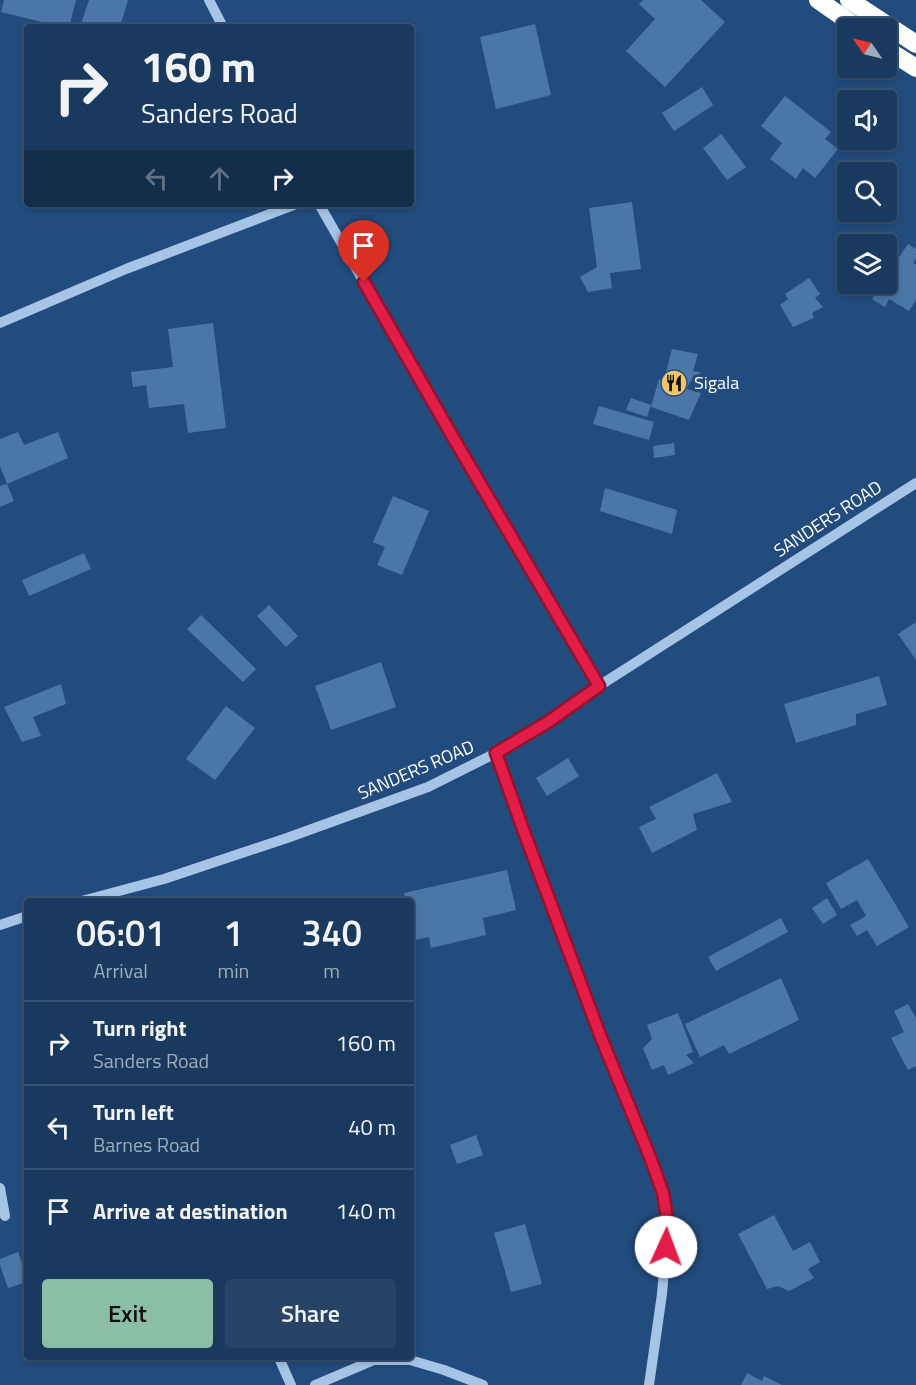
<!DOCTYPE html>
<style>
body{margin:0;font-family:"Titillium Web",sans-serif;background:#274467;color:#f1f3f6;height:100vh;display:flex;flex-direction:column;font-size:22px;white-space:nowrap}
*{box-sizing:border-box;margin:0}
p{font-size:20px;color:#9facbc}
.icon{flex:none;width:33px;height:33px;fill:none;stroke:currentColor;stroke-width:2;stroke-linecap:round;stroke-linejoin:round}
.map{position:relative;flex:1;overflow:hidden}
.drawer{position:absolute;left:24px;top:898px;width:390px;height:462px;display:flex;flex-direction:column;background:#1a395e;border-radius:6px;box-shadow:0 3px 9px #0003,0 0 0 2px #385373}
.drawer>*{flex:none}
.guide{position:absolute;left:24px;top:24px;width:390px;height:183px;border-radius:6px;box-shadow:0 3px 9px #0003,0 0 0 2px #385373;background:#1a395e;color:#f1f3f6;overflow:hidden}
.needle{width:39px;rotate:304deg}
.tools{position:absolute;left:837px;top:18px;display:grid;gap:12px}
.tools a{display:grid;place-items:center;width:60px;height:60px;border-radius:6px;background:#1a395e;box-shadow:0 3px 9px #0003,0 0 0 2px #385373;font-size:30px}
.pin{position:absolute;display:grid;place-items:center;width:51px;height:51px;color:#fff;margin:-62px -26px;border-radius:50% 50% 50% 0;rotate:-45deg;box-shadow:0 0 6px #0007}
.pin .icon{rotate:45deg}
.me{position:absolute;width:66px;margin:-33px;rotate:2deg;stroke-linejoin:round;filter:drop-shadow(0 0 4px #0008)}
.turn{display:flex;align-items:center;gap:21px;height:126px;padding:0 18px;font-size:27px}
.turn .icon{width:78px;height:78px;stroke-width:2.5}
.turn b{display:block;font-size:42px;line-height:51px}
.lanes{display:flex;align-items:center;height:57px;padding:0 18px;background:#0003;justify-content:center;gap:30px;direction:ltr}
.lanes .off{opacity:.35}
.eta{display:flex;justify-content:space-evenly;align-items:center;height:102px;text-align:center}
.eta b{font-size:36px;font-weight:600;line-height:42px}
.primary-button{display:flex;gap:12px;margin-top:auto;padding:12px 18px}
.primary-button a{flex:1;height:69px;border-radius:6px;background:#8abfa5;color:#111;font-size:24px;font-weight:600;line-height:69px;text-align:center}
.primary-button a+a{background:#274467;color:#f1f3f6}
ul{padding:0;list-style:none}
li{display:flex;align-items:center;gap:18px;height:84px;padding:0 18px;border-top:2px solid #385373}
li div{flex:1}
li b{display:block;font-size:22px}
li em{font-style:normal}
.map>svg:first-child{display:block}
</style>
<div class="map">
<svg width="916" height="1385" viewBox="0 0 916 1385">
<rect width="100%" height="100%" fill="#224c7d"/>
<g fill="#4b77a6">
<polygon points="4,0 76,0 69,27 62,27 1,12"/>
<polygon points="89,0 128,0 120,27 80,27"/>
<polygon points="643,0 701,0 725,22 665,87 626,51 655,19 639,4"/>
<polygon points="535,24 551,95 496,109 480,37"/>
<polygon points="702,87 713,105 674,131 662,113"/>
<polygon points="785,96 831,132 825,139 838,149 815,178 803,168 796,179 770,159 782,143 761,126"/>
<polygon points="721,134 746,167 727,180 703,148"/>
<polygon points="632,202 641,269 610,273 612,288 588,292 580,277 597,267 589,208"/>
<polygon points="908,244 916,249 916,259 913,263 916,264 916,300 909,311 889,299 885,307 872,299 882,284 886,284 886,276"/>
<polygon points="809,278 820,294 815,298 823,307 812,313 814,318 793,327 780,305 788,299 785,294"/>
<polygon points="213,323 226,428 188,433 184,404 149,408 146,385 133,387 131,372 173,367 168,329"/>
<polygon points="672,349 698,354 693,371 700,372 697,382 690,381 687,389 701,393 689,420 651,407 659,379 664,380"/>
<polygon points="631,398 651,405 647,417 626,410"/>
<polygon points="599,406 654,422 649,440 593,424"/>
<polygon points="18,432 24,445 58,432 68,458 7,484 0,466 0,439"/>
<polygon points="674,443 675,455 654,458 653,446"/>
<polygon points="7,484 14,501 0,507 0,486"/>
<polygon points="605,488 677,510 672,534 600,511"/>
<polygon points="393,496 429,511 402,575 377,565 385,547 373,542"/>
<polygon points="84,553 91,569 29,596 22,580"/>
<polygon points="269,605 298,636 286,647 257,616"/>
<polygon points="201,615 256,669 243,682 187,629"/>
<polygon points="916,622 916,660 898,634"/>
<polygon points="381,662 396,707 331,730 315,686"/>
<polygon points="879,676 887,705 856,714 856,725 796,743 784,704"/>
<polygon points="61,684 66,704 33,717 41,736 22,742 4,707"/>
<polygon points="226,706 255,728 215,780 186,759"/>
<polygon points="568,758 579,776 547,796 536,778"/>
<polygon points="717,773 732,802 693,814 697,830 652,853 639,827 656,819 649,807"/>
<polygon points="868,859 909,927 877,946 867,930 857,936 850,925 866,916 857,900 841,909 826,883"/>
<polygon points="507,870 516,910 483,918 486,935 431,948 429,937 415,940 411,924 411,902 406,902 404,893"/>
<polygon points="827,898 837,915 823,924 812,908"/>
<polygon points="781,918 788,932 716,971 708,957"/>
<polygon points="781,978 799,1020 729,1054 724,1045 700,1057 685,1024"/>
<polygon points="908,1004 916,1018 916,1066 908,1070 891,1038 904,1032 894,1011"/>
<polygon points="678,1013 693,1052 686,1055 694,1063 668,1075 664,1065 652,1070 643,1048 652,1039 647,1025"/>
<polygon points="476,1135 483,1155 457,1164 450,1145"/>
<polygon points="774,1215 793,1251 810,1242 820,1262 808,1269 814,1278 789,1291 778,1286 767,1289 738,1234"/>
<polygon points="525,1224 542,1284 511,1292 494,1233"/>
<polygon points="18,1252 27,1277 27,1282 8,1288 0,1265 0,1259"/>
<polygon points="747,1373 762,1381 764,1376 782,1385 741,1385"/>
</g>
<g fill="none" stroke-linecap="round" stroke-linejoin="round">
<g stroke="#a6c5e6" stroke-width="10">
<polyline points="209,0 223,27"/>
<polyline points="319,204 454,439 599,686"/>
<polyline points="0,323 126,269 296,204"/>
<polyline points="496,753 600,1035 650,1157 663,1193 668,1224 662,1294 649,1385"/>
<polyline points="78,902 164,879 287,838 428,787 496,753 547,722 599,686 916,483"/>
<polyline points="0,925 27,916"/>
<polyline points="0,1188 5,1216"/>
<polyline points="279,1358 291,1385"/>
<polyline points="315,1385 374,1360 410,1360 444,1370 483,1385"/>
</g>
<g stroke="#fff" stroke-width="18">
<polyline points="818,0 858,28"/>
<polyline points="849,0 916,44"/>
<polyline points="886,49 916,68"/>
</g>
</g>
<g fill="none" stroke-linecap="round" stroke-linejoin="round">
<defs>
<polyline id="route" points="364,282 454,439 599,686 548,722 496,753 524,832 600,1035 650,1157 663,1193 668,1224 666,1247"/>
</defs>
<use href="#route" stroke="#92132f" stroke-width="15"/>
<use href="#route" stroke="#e11d48" stroke-width="10"/>
</g>
<defs>
<symbol id="restaurant-disc" viewBox="-11 -11 22 22"><circle r="9.5" fill="#f2c668" stroke="#224c7d"/><path d="M-5-6h1v4h1v-4h1v4h1v-4h1v5L-1.5 .5V6h-2V.5L-5-1ZM5-6V6H3V1.5H1.5Q1.5-4 5-6Z" fill="#111"/></symbol>
</defs>
<g fill-rule="evenodd">
<use href="#restaurant-disc" x="659" y="368" width="30" height="30"/>
</g>
<g text-anchor="middle" stroke-width="6" stroke-linejoin="round" paint-order="stroke">
<g font-size="18" fill="#fff" stroke="#224c7d" text-anchor="start">
<text x="694" y="389">Sigala</text>
</g>
<g font-size="18" fill="#fff" stroke="#224c7d">
<text transform="translate(828 519) rotate(-33)" y="6">SANDERS ROAD</text>
<text transform="translate(416 770) rotate(-23)" y="6">SANDERS ROAD</text>
</g>
</g>
</svg>
<div class="tools">
<a><svg class="needle" viewBox="-14 -14 28 28"><path d="M0-13l5 13h-10z" fill="#e53935"/><path d="M0 13l5-13h-10z" fill="#9facbc"/></svg></a>
<a><svg class="icon" aria-label="sound" viewBox="0 0 24 24"><path d="M4 9h4l5-4v14l-5-4H4zM17 9q2 3 0 6"/></svg></a>
<a><svg class="icon" aria-label="search" viewBox="0 0 24 24"><circle cx="10" cy="10" r="6"/><path d="M15 15l6 6"/></svg></a>
<a><svg class="icon" aria-label="layers" viewBox="0 0 24 24"><path d="M12 4l9 5-9 5-9-5zM3 14l9 5 9-5"/></svg></a>
</div>
<div class="pin" style="left:364px;top:282px;background:#d93025"><svg class="icon" aria-label="arrive" viewBox="0 0 24 24"><path d="M6 21V4h12l-3 4 3 4H6"/></svg></div>
<svg class="me" style="left:666px;top:1247px" viewBox="-20 -20 40 40"><circle r="19" fill="#fff"/><path d="M0-13L10 11 0 6-10 11z" fill="#e11d48"/></svg>
<div class="guide">
<div class="turn"><svg class="icon" aria-label="right" viewBox="0 0 24 24"><path d="M7 20v-9h11M14 6l5 5-5 5"/></svg><div><b>160 m</b>Sanders Road</div></div>
<div class="lanes"><svg class="icon off" aria-label="left" viewBox="0 0 24 24"><path d="M17 20v-9H6M10 6l-5 5 5 5"/></svg><svg class="icon off" aria-label="ahead" viewBox="0 0 24 24"><path d="M12 20V5M6 11l6-6 6 6"/></svg><svg class="icon" aria-label="right" viewBox="0 0 24 24"><path d="M7 20v-9h11M14 6l5 5-5 5"/></svg></div>
</div>
<section class="drawer">
<div class="eta">
<div><b>06:01</b><p>Arrival</p></div>
<div><b>1</b><p>min</p></div>
<div><b>340</b><p>m</p></div>
</div>
<ul>
<li><svg class="icon" aria-label="right" viewBox="0 0 24 24"><path d="M7 20v-9h11M14 6l5 5-5 5"/></svg><div><b>Turn right</b><p>Sanders Road</p></div><em>160 m</em></li>
<li><svg class="icon" aria-label="left" viewBox="0 0 24 24"><path d="M17 20v-9H6M10 6l-5 5 5 5"/></svg><div><b>Turn left</b><p>Barnes Road</p></div><em>40 m</em></li>
<li><svg class="icon" aria-label="arrive" viewBox="0 0 24 24"><path d="M6 21V4h12l-3 4 3 4H6"/></svg><div><b>Arrive at destination</b></div><em>140 m</em></li>
</ul>
<div class="primary-button"><a>Exit</a><a>Share</a></div>
</section>
</div>
